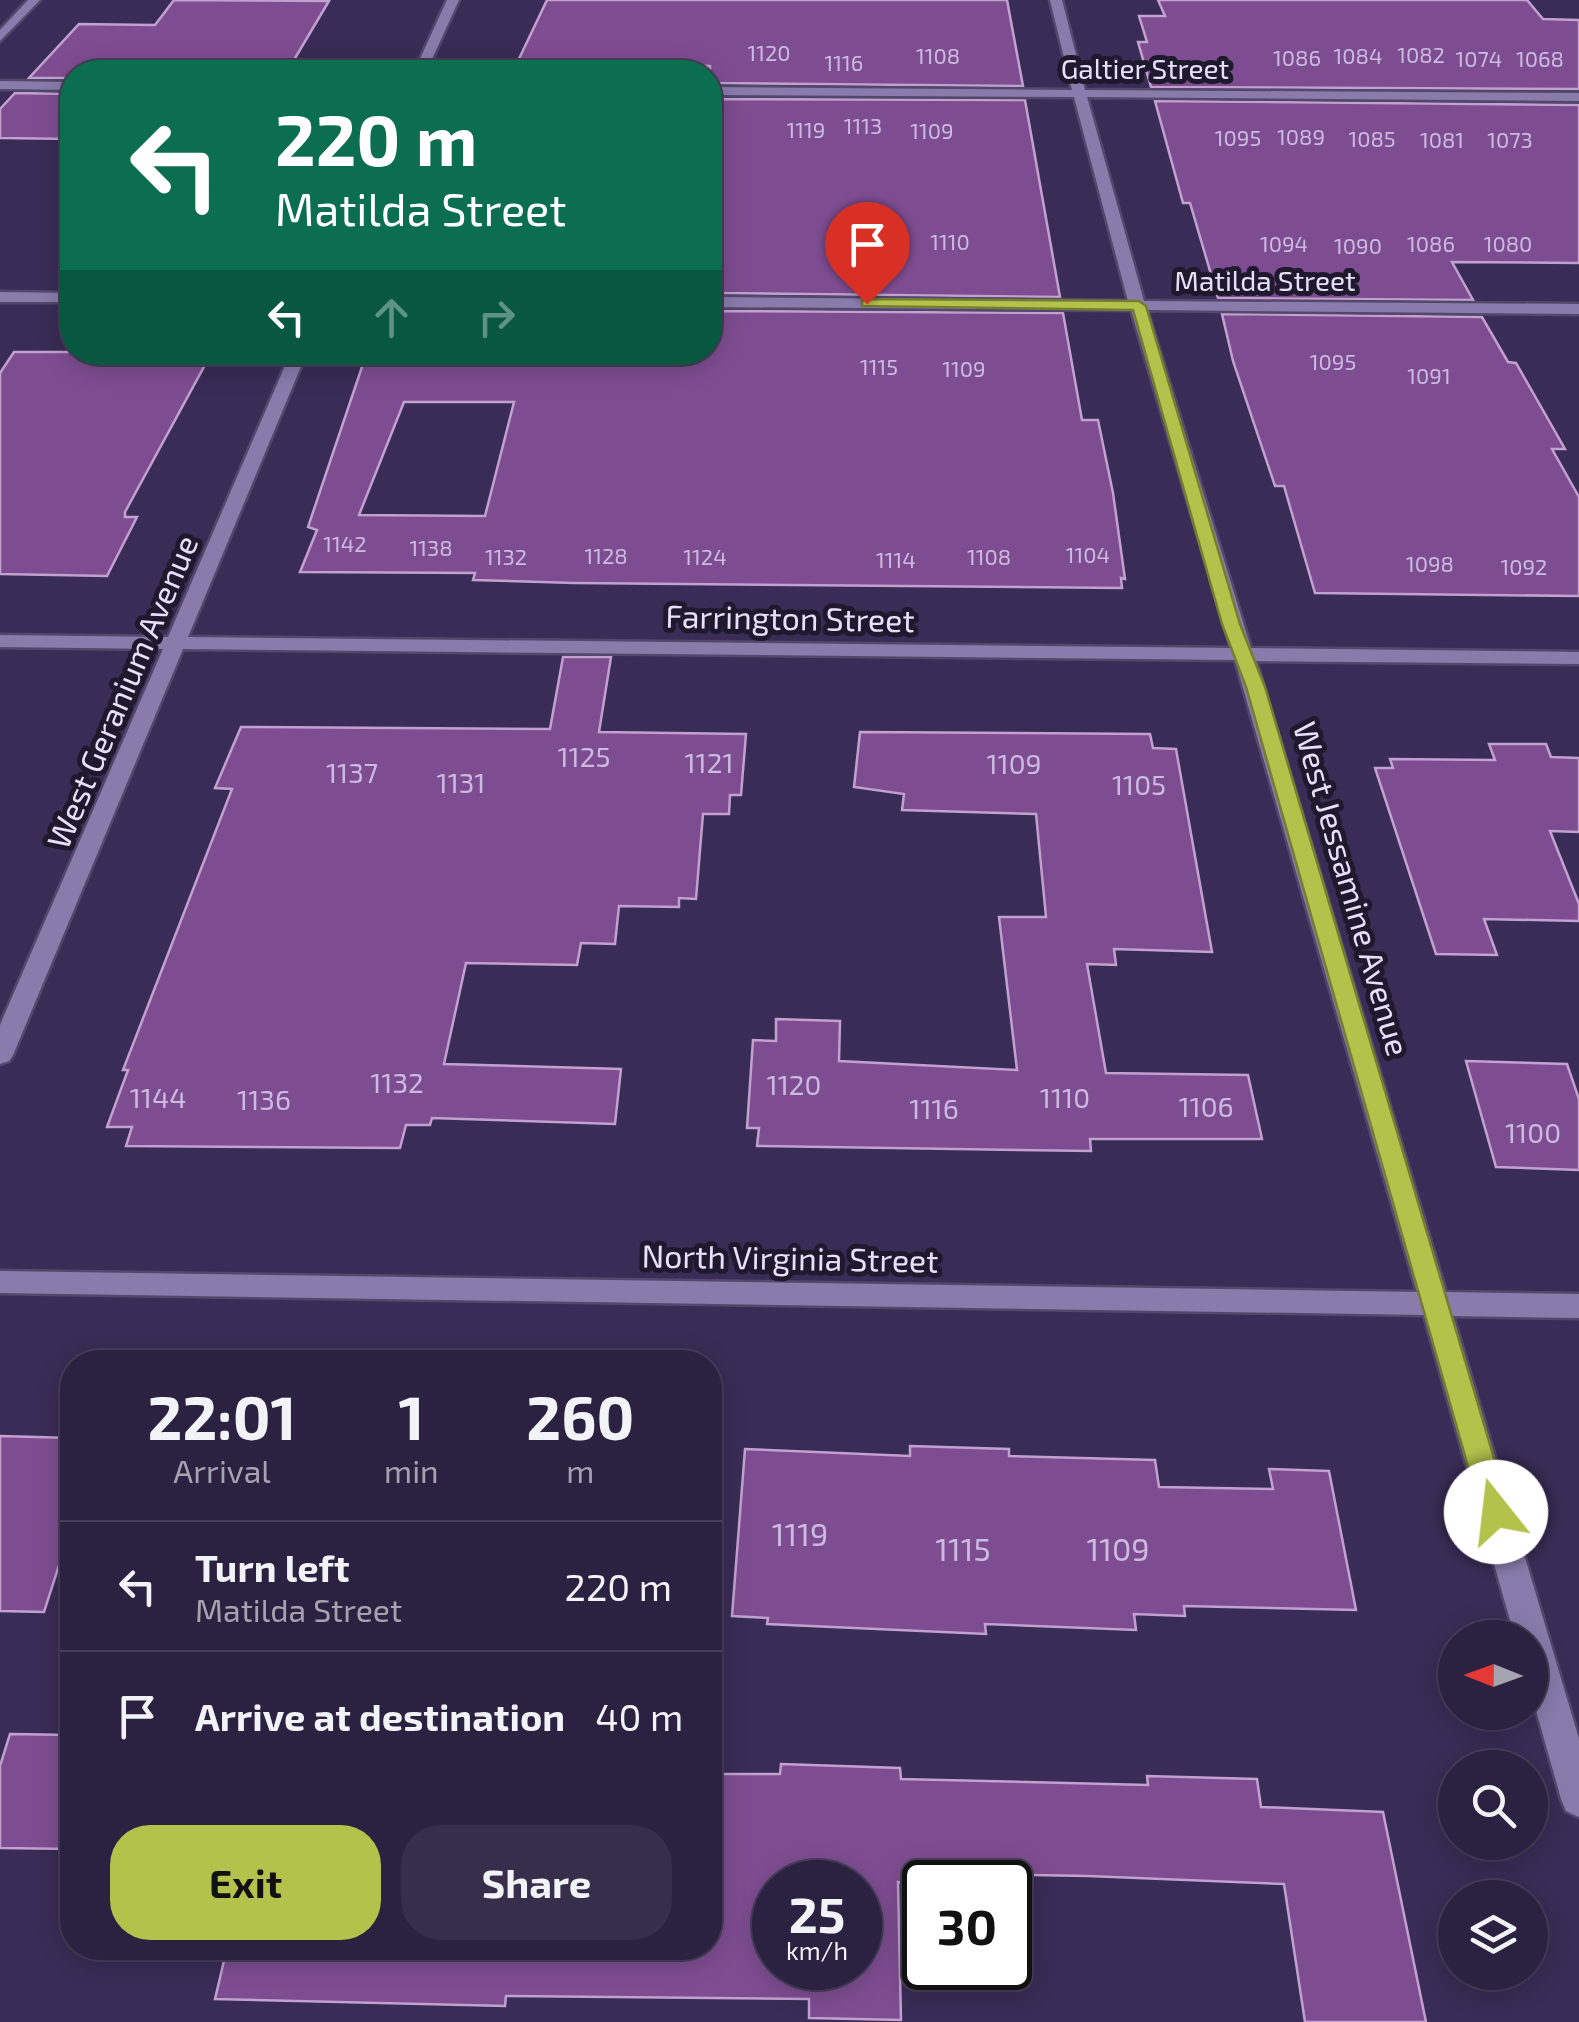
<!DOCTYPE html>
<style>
body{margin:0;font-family:"Exo 2",sans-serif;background:#372e4b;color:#f1f3f6;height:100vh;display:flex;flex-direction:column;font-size:38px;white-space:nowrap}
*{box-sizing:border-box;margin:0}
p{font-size:32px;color:#a6a3b1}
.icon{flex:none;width:55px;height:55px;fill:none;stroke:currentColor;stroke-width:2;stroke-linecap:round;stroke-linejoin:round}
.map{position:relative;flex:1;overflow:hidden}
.details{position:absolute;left:60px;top:1350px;width:662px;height:610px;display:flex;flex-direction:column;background:#2b2140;border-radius:40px;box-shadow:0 5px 25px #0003,0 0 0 2px #473e59}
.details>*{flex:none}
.top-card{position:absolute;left:60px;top:60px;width:662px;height:305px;border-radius:40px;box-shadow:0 5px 25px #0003,0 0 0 2px #473e59;background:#0b6e4f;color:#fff;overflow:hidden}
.needle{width:65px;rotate:271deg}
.fabs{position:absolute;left:1438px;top:1620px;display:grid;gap:20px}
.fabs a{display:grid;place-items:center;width:110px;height:110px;border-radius:50%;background:#2b2140;box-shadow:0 5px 25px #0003,0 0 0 2px #473e59;font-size:50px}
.speed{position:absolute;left:752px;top:1860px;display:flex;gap:20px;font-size:50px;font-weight:700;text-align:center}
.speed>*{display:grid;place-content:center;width:130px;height:130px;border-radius:50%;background:#2b2140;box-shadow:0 5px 25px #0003,0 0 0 2px #473e59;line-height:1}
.speed small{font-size:25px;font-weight:400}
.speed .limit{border:5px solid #111;border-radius:15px;background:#fff;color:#111}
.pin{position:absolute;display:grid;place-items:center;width:85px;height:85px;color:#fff;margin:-102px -42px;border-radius:50% 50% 50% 0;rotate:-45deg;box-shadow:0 0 10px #0007}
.pin .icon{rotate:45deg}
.me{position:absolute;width:110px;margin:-55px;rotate:344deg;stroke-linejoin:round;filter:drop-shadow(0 0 8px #0008)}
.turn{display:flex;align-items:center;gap:35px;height:210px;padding:0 50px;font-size:45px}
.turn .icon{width:130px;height:130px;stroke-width:2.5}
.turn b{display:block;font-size:70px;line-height:85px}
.lanes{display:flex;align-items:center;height:95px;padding:0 50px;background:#0003;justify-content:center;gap:50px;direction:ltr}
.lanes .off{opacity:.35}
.eta{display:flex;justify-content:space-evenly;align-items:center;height:170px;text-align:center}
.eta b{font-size:60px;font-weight:700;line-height:70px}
.cta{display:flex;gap:20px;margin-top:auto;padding:20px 50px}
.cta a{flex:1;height:115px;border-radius:40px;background:#b3c24b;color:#111;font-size:40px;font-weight:700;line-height:115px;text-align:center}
.cta a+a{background:#372e4b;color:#f1f3f6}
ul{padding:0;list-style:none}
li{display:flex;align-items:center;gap:30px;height:130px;padding:0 50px;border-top:2px solid #473e59}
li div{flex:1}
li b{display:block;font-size:38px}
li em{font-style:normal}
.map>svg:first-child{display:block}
</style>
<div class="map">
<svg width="1579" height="2022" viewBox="0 0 1579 2022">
<rect width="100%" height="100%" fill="#392c56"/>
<g fill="#7e4d91" stroke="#c2a1cf" stroke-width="2.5" fill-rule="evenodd">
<polygon points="174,0 329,1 291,65 147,65 141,72 72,72 72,78 29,78 79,24 155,25"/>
<polygon points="547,0 1007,0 1023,86 710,83 710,66 517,63"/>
<polygon points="1158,0 1527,0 1543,19 1579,20 1579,89 1151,87 1138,42 1147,42 1139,16 1165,16"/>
<polygon points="15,93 72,94 72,139 0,138 0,109"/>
<polygon points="710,99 1025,100 1060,297 710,293"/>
<polygon points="1155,101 1579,105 1579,263 1452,262 1473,300 1218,298 1190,203 1183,203"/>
<path d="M710,311L1063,313L1082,420H1098L1113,493L1125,579L1121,578L1122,588L574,583L473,580L475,573L300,572L317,530L308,527L367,352H710ZM404,402H514L485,516L359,515Z"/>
<polygon points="1222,314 1482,317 1508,362 1516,363 1565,449 1552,449 1579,497 1579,596 1315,593 1284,486 1275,486 1233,361"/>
<polygon points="14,352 212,352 125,512 125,517 137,517 107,576 0,574 0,373"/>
<polygon points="563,657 611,657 599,732 746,734 741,795 730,795 729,814 703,814 696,899 679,898 679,907 619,906 615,944 581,943 577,965 466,963 444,1064 621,1069 615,1124 432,1118 430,1125 406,1125 400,1148 126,1146 132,1127 107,1127 128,1070 123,1070 232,789 215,788 241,727 550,729"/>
<polygon points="860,732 1150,734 1153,748 1176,749 1212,952 1114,949 1116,965 1087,964 1106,1073 1248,1075 1262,1139 1090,1139 1091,1151 757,1146 759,1128 747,1128 753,1040 776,1041 776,1019 840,1021 839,1061 1017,1070 999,917 1046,917 1036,814 902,810 904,794 854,787"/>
<polygon points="1489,744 1546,744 1551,757 1579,758 1579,832 1550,831 1579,904 1579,921 1484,919 1497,955 1436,954 1375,768 1393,768 1390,759 1495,760"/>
<polygon points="1466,1061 1567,1064 1579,1099 1579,1170 1496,1167"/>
<polygon points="0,1436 72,1438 72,1525 44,1612 0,1611"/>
<polygon points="910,1446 1009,1449 1009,1456 1155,1460 1159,1487 1273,1489 1269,1469 1329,1471 1356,1610 1184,1606 1185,1616 1134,1614 1136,1630 985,1624 986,1634 767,1624 768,1618 732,1616 745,1449 910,1456"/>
<polygon points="10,1734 72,1735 72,1849 0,1848 0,1766"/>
<path d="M781,1764L900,1768L901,1779L1148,1785L1147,1776L1257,1779L1261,1807L1383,1812L1426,2022H1305L1284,1884L1088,1876L903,1873V1883L898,1882L901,2020L809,2018V1999L506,1996L505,2006L215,1999L227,1948H710V1774H780ZM775,1882H860V1968H775Z"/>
</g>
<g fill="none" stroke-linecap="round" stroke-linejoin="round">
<defs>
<g id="minor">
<polygon points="28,0 40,0 0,41 0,30"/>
<polygon points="447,0 459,0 426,72 414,72"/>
<polygon points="1050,0 1062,0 1085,90 1579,93 1579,101 1087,97 1144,301 1579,304 1579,314 1147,310 1251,648 1579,652 1579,664 1256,661 1446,1292 1579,1294 1579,1318 1453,1316 1579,1739 1579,1817 1566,1811 1561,1799 1530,1689 1530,1638 1515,1638 1424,1315 0,1293 0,1271 1417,1292 1235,660 183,649 13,1055 9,1061 0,1064 0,1025 163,649 0,647 0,635 168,637 291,352 307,352 188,637 1231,648 1131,310 710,307 710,297 1128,301 1074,97 710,95 710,87 1072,90"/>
<polygon points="0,81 72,82 72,90 0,89"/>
<polygon points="0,292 72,293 72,302 0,302"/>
</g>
</defs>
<use href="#minor" stroke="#53486c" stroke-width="5"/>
<use href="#minor" fill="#897cad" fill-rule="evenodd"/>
</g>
<polygon fill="#b3c24b" stroke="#747e31" stroke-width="2.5" points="867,299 1139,301 1146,306 1240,624 1265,687 1510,1512 1506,1521 1496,1524 1485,1521 1481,1512 1246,687 1222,624 1133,310 862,306 862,301"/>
<g text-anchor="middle" stroke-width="10" stroke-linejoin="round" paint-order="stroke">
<g font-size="22" fill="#ccbbe0">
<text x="769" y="61">1120</text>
<text x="1421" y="63">1082</text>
<text x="938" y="64">1108</text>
<text x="1358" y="64">1084</text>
<text x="1297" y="66">1086</text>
<text x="1479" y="67">1074</text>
<text x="1540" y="67">1068</text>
<text x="844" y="71">1116</text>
<text x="863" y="134">1113</text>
<text x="806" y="138">1119</text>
<text x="932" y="139">1109</text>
<text x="1301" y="145">1089</text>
<text x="1238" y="146">1095</text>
<text x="1372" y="147">1085</text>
<text x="1442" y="148">1081</text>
<text x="1510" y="148">1073</text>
<text x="950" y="250">1110</text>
<text x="1284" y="252">1094</text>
<text x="1431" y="252">1086</text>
<text x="1508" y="252">1080</text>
<text x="1358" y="254">1090</text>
<text x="1333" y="370">1095</text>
<text x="879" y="375">1115</text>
<text x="964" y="377">1109</text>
<text x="1429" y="384">1091</text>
<text x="345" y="552">1142</text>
<text x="431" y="556">1138</text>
<text x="1088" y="563">1104</text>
<text x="606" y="564">1128</text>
<text x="506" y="565">1132</text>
<text x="705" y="565">1124</text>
<text x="989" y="565">1108</text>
<text x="896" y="568">1114</text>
<text x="1430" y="572">1098</text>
<text x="1524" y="575">1092</text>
</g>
<g font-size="28" fill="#e6e0fb" stroke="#1e192c">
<text x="1145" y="79">Galtier Street</text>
<text x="1265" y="291">Matilda Street</text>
</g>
<g font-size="28" fill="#ccbbe0">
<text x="584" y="767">1125</text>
<text x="709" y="773">1121</text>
<text x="1014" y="774">1109</text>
<text x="352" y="783">1137</text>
<text x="461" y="793">1131</text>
<text x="1139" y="795">1105</text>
<text x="397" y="1093">1132</text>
<text x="794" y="1095">1120</text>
<text x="158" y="1108">1144</text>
<text x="1065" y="1108">1110</text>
<text x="264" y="1110">1136</text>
<text x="1206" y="1117">1106</text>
<text x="934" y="1119">1116</text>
<text x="1533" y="1143">1100</text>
</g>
<g font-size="32" fill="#e6e0fb" stroke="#1e192c">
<text transform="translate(790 619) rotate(1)" y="11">Farrington Street</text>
<text transform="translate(123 692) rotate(-67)" y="11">West Geranium Avenue</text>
<text transform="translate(1351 889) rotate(74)" y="11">West Jessamine Avenue</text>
<text transform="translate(790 1259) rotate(1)" y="11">North Virginia Street</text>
</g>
<g font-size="32" fill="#ccbbe0">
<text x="800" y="1546">1119</text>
<text x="963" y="1561">1115</text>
<text x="1118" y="1561">1109</text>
</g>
</g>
</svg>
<div class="fabs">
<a><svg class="needle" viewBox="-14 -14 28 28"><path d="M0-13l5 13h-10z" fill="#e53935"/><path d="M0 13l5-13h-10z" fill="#a6a3b1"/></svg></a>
<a><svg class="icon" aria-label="search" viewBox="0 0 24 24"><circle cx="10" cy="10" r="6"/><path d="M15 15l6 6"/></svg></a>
<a><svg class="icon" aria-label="layers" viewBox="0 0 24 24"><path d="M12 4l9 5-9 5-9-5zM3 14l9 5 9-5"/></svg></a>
</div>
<div class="speed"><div>25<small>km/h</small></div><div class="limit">30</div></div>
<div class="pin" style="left:867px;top:304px;background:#d93025"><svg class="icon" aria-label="arrive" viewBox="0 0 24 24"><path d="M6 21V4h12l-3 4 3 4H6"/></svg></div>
<svg class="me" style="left:1496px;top:1512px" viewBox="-20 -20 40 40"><circle r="19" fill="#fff"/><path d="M0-13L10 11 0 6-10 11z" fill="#b3c24b"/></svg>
<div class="top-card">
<div class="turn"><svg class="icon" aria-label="left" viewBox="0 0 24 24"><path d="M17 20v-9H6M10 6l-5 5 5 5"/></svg><div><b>220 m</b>Matilda Street</div></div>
<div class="lanes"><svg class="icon" aria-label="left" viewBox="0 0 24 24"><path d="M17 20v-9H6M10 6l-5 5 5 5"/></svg><svg class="icon off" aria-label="ahead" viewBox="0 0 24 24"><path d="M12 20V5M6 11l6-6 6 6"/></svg><svg class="icon off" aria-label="right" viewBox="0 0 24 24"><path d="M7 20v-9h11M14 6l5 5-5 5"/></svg></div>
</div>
<section class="details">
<div class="eta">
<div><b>22:01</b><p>Arrival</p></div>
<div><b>1</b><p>min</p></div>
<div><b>260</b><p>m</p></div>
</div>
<ul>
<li><svg class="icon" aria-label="left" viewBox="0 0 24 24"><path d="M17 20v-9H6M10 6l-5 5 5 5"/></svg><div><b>Turn left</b><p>Matilda Street</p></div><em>220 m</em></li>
<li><svg class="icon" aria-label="arrive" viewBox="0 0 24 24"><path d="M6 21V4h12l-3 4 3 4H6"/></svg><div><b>Arrive at destination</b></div><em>40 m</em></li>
</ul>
<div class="cta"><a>Exit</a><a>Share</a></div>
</section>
</div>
